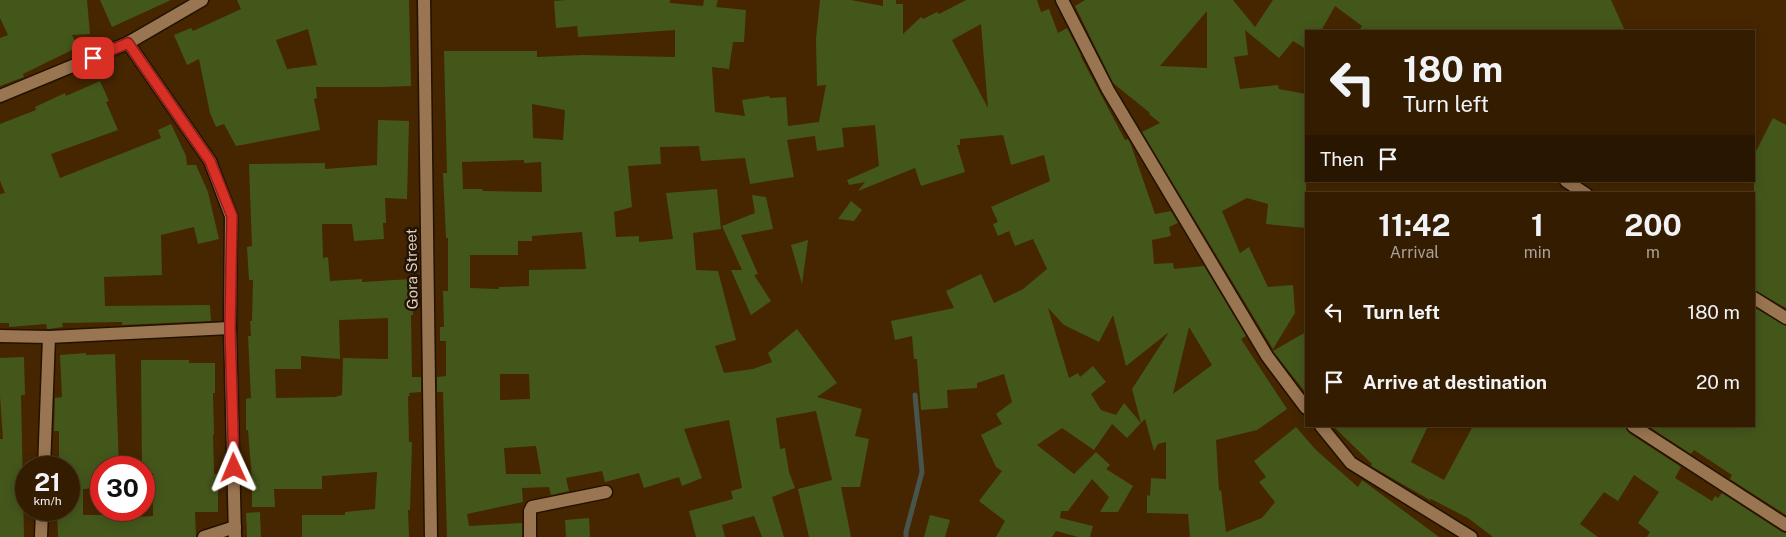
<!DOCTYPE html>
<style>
body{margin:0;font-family:"Public Sans",sans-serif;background:#3c250a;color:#f1f3f6;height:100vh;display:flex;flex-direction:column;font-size:19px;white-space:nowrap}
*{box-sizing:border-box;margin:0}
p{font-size:16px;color:#a9a199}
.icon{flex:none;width:28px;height:28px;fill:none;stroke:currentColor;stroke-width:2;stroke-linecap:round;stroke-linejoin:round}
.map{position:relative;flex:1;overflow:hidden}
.drawer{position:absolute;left:1305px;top:192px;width:450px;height:235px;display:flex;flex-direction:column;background:#341c00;border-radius:0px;box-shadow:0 2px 12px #0003,0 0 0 1px #4e3a22}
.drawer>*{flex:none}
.top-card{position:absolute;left:1305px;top:30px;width:450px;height:152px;border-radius:0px;box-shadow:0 2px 12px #0003,0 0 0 1px #4e3a22;background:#341c00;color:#f1f3f6;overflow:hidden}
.speed{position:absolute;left:15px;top:456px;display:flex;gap:10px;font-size:25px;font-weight:700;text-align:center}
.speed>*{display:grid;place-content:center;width:65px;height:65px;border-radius:50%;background:#341c00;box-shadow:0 2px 12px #0003,0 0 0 1px #4e3a22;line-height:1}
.speed small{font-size:12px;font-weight:400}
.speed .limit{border:8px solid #d22;background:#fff;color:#111}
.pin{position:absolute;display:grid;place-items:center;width:42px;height:42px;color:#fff;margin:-21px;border-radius:10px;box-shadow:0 2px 8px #0006}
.me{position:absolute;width:55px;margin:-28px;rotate:359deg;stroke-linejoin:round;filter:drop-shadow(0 0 4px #0008)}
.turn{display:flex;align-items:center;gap:18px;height:105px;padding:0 15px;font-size:22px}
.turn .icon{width:65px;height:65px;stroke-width:2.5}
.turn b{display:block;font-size:35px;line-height:42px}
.then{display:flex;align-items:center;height:48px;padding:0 15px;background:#0003;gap:10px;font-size:19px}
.eta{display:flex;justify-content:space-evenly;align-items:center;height:85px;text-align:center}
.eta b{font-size:30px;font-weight:700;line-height:35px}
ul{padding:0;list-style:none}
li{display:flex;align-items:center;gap:15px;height:70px;padding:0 15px}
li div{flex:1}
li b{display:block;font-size:19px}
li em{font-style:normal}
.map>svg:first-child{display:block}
</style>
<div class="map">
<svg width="1786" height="537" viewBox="0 0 1786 537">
<rect width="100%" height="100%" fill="#452600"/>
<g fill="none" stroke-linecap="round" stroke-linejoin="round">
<polyline stroke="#47554d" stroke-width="5" points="906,537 906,532 922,472 915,395"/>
</g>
<g fill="#44571b" fill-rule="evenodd">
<polygon points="0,0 87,0 90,34 72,35 78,47 23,74 24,77 0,86 0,38 8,35 0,18"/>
<polygon points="100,0 171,0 112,27"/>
<path d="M237,0H409L411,86L383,87H316L317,98L314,99L320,130L236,146L224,124L216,127L210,113L199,59L187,65L174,35L191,28L193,31L241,9ZM308,29L317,65L287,69L276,40Z"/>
<path d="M567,0H670V3L703,6L704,0H718L716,7L746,10L744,42H733L729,69L712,67L715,112L745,116L742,100L769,96L770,98L786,97L788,126L819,122L826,85L817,86L816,39L820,0H851L883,6V0H896V4H903V34L921,17L923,19L937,12L939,14L966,0H1037L1041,12L1049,9L1058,33L1067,28L1082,57L1080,55L1125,140L1128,139L1131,145L1155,214L1171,211L1178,223L1169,227L1171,236L1152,240L1154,264L1173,263L1174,269L1204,266L1246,336L1241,339L1287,409L1257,430L1216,440L1219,491L1221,490L1226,532L1262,518L1275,502L1259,482L1266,477L1254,461L1296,427L1316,450L1358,487L1362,480L1439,537H1190L1188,514L1147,513V495L1150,496L1151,478L1166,479V442L1158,444L1154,451L1145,419L1141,423L1132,389L1169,332L1126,366L1113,315L1099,342L1064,325L1048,308L1069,378L1078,373L1080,377L1093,366L1106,382L1091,394L1101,410L1116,415L1124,403L1141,423L1127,438L1112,424L1094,450L1062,428L1037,445L1074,474L1096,452L1110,465L1106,469L1133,486L1118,512H1100L1109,497L1092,479L1068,511H1061L1060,518L1093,526L1090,537H1078L1056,531L1052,537H996L1005,521L979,501L1002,471L996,467L981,435L1002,424L996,414L1012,402L1004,374L977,383V388L947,390L948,408L921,410L917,359H914L912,336L895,340L891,321L954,308L946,291L981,274L994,303L1023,289L1047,269L1033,239L1015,246L1009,231L998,236L993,224L998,222L991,207L1050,181L1044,155L1011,165L1003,135L960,139V145H957L965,172L921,186L915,168L858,191L865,182L849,185L847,180L879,166L875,125L842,128L844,147L817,151L815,136L787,140L794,177L750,184L745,158L701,161L699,146L660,147L661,164L628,166L632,207L614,212L616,237L639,236V242L673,239L666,193L717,189L721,229L693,233L696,270L718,271L736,340L715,346L724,373L753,369L772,362L768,353L797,329L837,383L817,397L862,409L855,436L869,439L860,487H841L851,537H809L798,489L832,480L816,411L776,418L780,449L785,448L789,472L795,488L772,497L784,537H762L754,516L722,525L725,537H696L689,511L733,499L731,491L742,488L729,420L684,429L702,478L682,486L679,477L644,488L639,473L605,482L602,471L566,478L569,491L551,495L549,487L522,488L523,502L467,514L469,526L522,523V537H447L443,392H437V377L446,376V341H440V327H444L443,291H448V238H446L443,173H447L444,51H537V57L583,55L675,57V30L578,37L577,26L556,28L554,1ZM981,24L988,108L952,40ZM532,104L565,110L563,140L533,138ZM524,160V163L541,162L542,192L483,191L482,189H463L462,162ZM582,232L586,269L529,270V286L499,287V289L470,288V255H518V241H532V236ZM1189,327L1212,365L1173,394ZM500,374H529L530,399L500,400ZM536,446L541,474H506L504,448Z"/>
<path d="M1085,0H1233L1255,27L1273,0H1611L1625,31H1359L1362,26L1335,6L1321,31H1306V49L1293,41L1279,58L1245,30L1248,55L1234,57L1240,89L1278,85L1279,89L1306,94V228L1266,224L1268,204L1247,198L1222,211L1240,253L1249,247L1268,287L1293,285L1295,313L1273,349L1142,132L1160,123L1149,114L1150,113L1113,83L1075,6ZM1207,11V68L1160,66Z"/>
<polygon points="100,81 109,101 106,102 118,130 51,154 60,178 161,138 158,130 171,124 186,156 187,165 196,165 208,192 219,239 198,244 194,227 161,235 162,275 104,277 105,306 210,305 211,321 122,325 122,322 62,323 63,327 49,329 47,329 46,324 9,327 9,323 0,323 0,194 5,193 0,181 0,124 36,110 35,107 65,93 66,96"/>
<polygon points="1773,118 1786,125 1786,308 1754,290 1754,155"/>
<path d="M378,120L409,121L407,199L385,198L386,223H383L384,239L354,241L352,224H322L323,258L328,257L330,281L362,279V282L411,279L413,315H411L412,377H421V392L409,393L410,396H408L409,442H412L410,510H408L409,537H302V515H345V512L375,509L377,472L322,476V489H274L275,507H252V480L248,430H246V399L251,398L248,336H251L250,321H252L253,280H249L247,247L252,246L249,164L325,163V169L377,165ZM388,318V359L343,358L342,395L335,397L276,398L275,369H301V356L340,359L339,320Z"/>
<polygon points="752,195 766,197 773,229 741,235 758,274 754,275 771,301 751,315 731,270 742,270 722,226 755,213"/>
<polygon points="851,201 862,210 854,221 838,219"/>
<polygon points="808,240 802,284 791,245"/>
<polygon points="1754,307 1786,326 1786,515 1730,479 1732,475 1694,450 1691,454 1648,426 1754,426"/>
<polygon points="1306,332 1306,393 1273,351"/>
<polygon points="86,353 86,355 115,354 119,468 101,468 101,488 83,489 83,515 118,515 119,518 153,516 153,473 144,473 144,468 142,468 141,360 189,360 189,363 215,363 215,393 213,393 214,435 213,435 214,474 218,474 218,512 195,512 196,537 58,537 57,510 69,510 69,468 59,468 59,431 54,431 55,398 62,397 60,355"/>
<polygon points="24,357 25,395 21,395 24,537 0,537 0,439 3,439 0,396 0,358"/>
<polygon points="1333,426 1428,426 1411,462 1444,480 1473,426 1625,426 1629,433 1681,467 1675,478 1712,501 1715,496 1718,498 1722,493 1782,532 1786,533 1786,537 1647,537 1650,532 1638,523 1659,492 1634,475 1618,501 1604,492 1580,524 1598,537 1493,537 1468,518 1431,499 1430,500 1371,466 1372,464"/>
<polygon points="260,512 261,537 247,537 246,513"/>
<polygon points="930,515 950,520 945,537 924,537"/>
<polygon points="589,518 590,537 566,537 565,520"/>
</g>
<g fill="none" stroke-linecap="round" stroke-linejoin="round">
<defs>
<g id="minor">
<polyline points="424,0 431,537"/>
<polyline points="128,43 210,161 231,216 230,328 235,537"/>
<polyline points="0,96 128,43 202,0"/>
<polyline points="1566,181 1586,194"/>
<polyline points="1754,298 1786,318"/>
<polyline points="0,336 49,337 230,328"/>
<polyline points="1633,426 1786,525"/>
<polyline points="44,468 49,337"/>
<polyline points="41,537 42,510"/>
<polyline points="204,537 235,527"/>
<polyline points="530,537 530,511 532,507 606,492"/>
</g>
<g id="tertiary">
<polyline points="1062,0 1108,90 1267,356 1306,408"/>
<polyline points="1321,426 1351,463 1471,537"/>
</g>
</defs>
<use href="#minor" stroke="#231202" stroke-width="15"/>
<use href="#tertiary" stroke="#231202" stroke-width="15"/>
<use href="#minor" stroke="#9a7551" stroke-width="12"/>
<use href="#tertiary" stroke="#9a7551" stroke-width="12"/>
</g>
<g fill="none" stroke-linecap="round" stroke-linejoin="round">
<defs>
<polyline id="route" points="93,58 128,43 210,161 232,216 230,328 234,468"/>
</defs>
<use href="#route" stroke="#8d1f18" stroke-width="12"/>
<use href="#route" stroke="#d93025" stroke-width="9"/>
</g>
<g text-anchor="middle" stroke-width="5" stroke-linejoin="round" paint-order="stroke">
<g font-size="15" fill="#e3cebb" stroke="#211305">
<text transform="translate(412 269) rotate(-91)" y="5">Gora Street</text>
</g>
</g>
</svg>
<div class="speed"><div>21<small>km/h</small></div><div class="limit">30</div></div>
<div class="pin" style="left:93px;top:58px;background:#d93025"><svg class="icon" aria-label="arrive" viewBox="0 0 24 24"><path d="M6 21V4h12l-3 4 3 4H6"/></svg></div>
<svg class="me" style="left:234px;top:468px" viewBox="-20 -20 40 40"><path d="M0-17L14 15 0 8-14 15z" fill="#d93025" stroke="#fff" stroke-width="4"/></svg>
<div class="top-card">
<div class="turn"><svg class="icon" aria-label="left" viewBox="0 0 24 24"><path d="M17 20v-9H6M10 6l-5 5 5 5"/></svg><div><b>180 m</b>Turn left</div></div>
<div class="then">Then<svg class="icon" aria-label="arrive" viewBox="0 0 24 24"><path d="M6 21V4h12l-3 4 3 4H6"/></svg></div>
</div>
<section class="drawer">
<div class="eta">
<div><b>11:42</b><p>Arrival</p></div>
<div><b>1</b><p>min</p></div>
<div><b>200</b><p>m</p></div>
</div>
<ul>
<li><svg class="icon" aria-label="left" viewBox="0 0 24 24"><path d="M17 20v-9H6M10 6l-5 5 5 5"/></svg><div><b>Turn left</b></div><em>180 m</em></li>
<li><svg class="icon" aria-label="arrive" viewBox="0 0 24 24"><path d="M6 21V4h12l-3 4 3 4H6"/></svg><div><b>Arrive at destination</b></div><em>20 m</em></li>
</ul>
</section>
</div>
